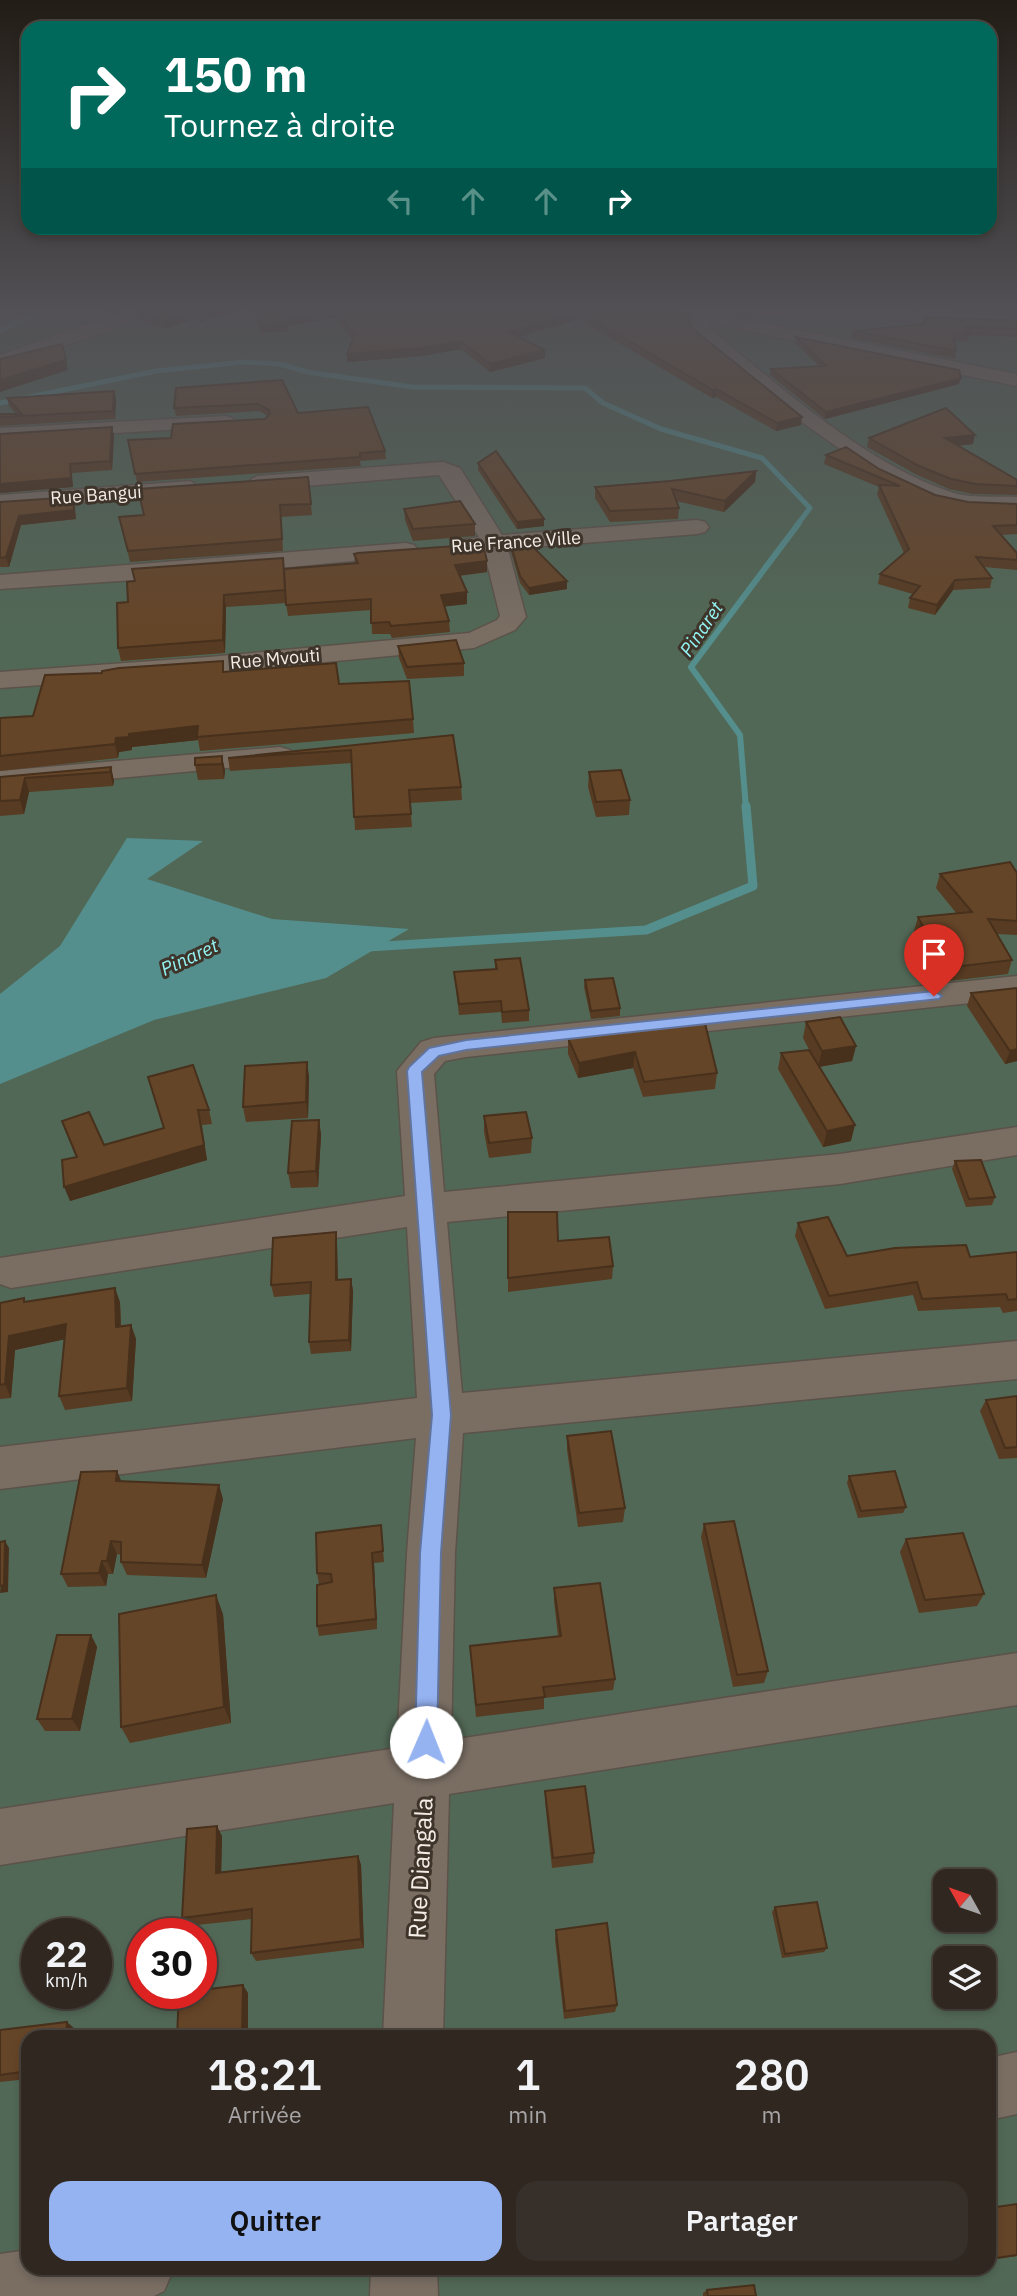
<!DOCTYPE html>
<html lang="fr">
<meta charset="utf-8">
<style>
body{margin:0;font-family:"IBM Plex Sans",sans-serif;background:#372f29;color:#f1f3f6;height:100vh;display:flex;flex-direction:column;font-size:26px;white-space:nowrap}
*{box-sizing:border-box;margin:0}
p{font-size:23px;color:#a7a5a5}
.icon{flex:none;width:38px;height:38px;fill:none;stroke:currentColor;stroke-width:2;stroke-linecap:round;stroke-linejoin:round}
.map{position:relative;flex:1;overflow:hidden}
.drawer{position:absolute;left:21px;top:2030px;width:975px;height:245px;display:flex;flex-direction:column;background:#2f2720;border-radius:21px;box-shadow:0 4px 10px #0003,0 0 0 2px #4a443e}
.drawer>*{flex:none}
.guide{position:absolute;left:21px;top:21px;width:976px;height:214px;border-radius:21px;box-shadow:0 4px 10px #0003,0 0 0 2px #4a443e;background:#00695c;color:#fff;overflow:hidden}
.needle{width:46px;rotate:310deg}
.fabs{position:absolute;left:933px;top:1869px;display:grid;gap:14px}
.fabs a{display:grid;place-items:center;width:63px;height:63px;border-radius:14px;background:#2f2720;box-shadow:0 4px 10px #0003,0 0 0 2px #4a443e;font-size:35px}
.speed{position:absolute;left:21px;top:1918px;display:flex;gap:14px;font-size:35px;font-weight:700;text-align:center}
.speed>*{display:grid;place-content:center;width:91px;height:91px;border-radius:50%;background:#2f2720;box-shadow:0 4px 10px #0003,0 0 0 2px #4a443e;line-height:1}
.speed small{font-size:18px;font-weight:400}
.speed .limit{border:10px solid #d22;background:#fff;color:#111}
.pin{position:absolute;display:grid;place-items:center;width:60px;height:60px;color:#fff;margin:-72px -30px;border-radius:50% 50% 50% 0;rotate:-45deg;box-shadow:0 0 7px #0007}
.pin .icon{rotate:45deg}
.me{position:absolute;width:77px;margin:-38px;rotate:1deg;stroke-linejoin:round;filter:drop-shadow(0 0 5px #0008)}
.turn{display:flex;align-items:center;gap:24px;height:147px;padding:0 28px;font-size:32px}
.turn .icon{width:91px;height:91px;stroke-width:2.5}
.turn b{display:block;font-size:49px;line-height:60px}
.lanes{display:flex;align-items:center;height:66px;padding:0 28px;background:#0003;justify-content:center;gap:35px;direction:ltr}
.lanes .off{opacity:.35}
.eta{display:flex;justify-content:space-evenly;align-items:center;height:119px;text-align:center}
.eta b{font-size:42px;font-weight:600;line-height:49px}
.cta{display:flex;gap:14px;margin-top:auto;padding:14px 28px}
.cta a{flex:1;height:80px;border-radius:21px;background:#95b2f1;color:#111;font-size:28px;font-weight:600;line-height:80px;text-align:center}
.cta a+a{background:#372f29;color:#f1f3f6}
.map>svg:first-child{display:block}
</style>
<div class="map">
<svg width="1017" height="2296" viewBox="0 0 1017 2296">
<rect width="100%" height="100%" fill="#3f342a"/>
<path fill="#526856" fill-rule="evenodd" d="M0,308H1017V2296H0ZM945,1881H984V1920H945ZM37,1934H96V1993H37ZM142,1934H201V1993H142ZM945,1958H984V1997H945ZM28,2037H989V2268H28Z"/>
<polygon fill="#548f8e" points="127,838 203,841 147,879 272,919 409,929 326,978 154,1020 0,1084 0,994 60,946"/>
<g fill="none" stroke-linecap="round" stroke-linejoin="round">
<g stroke="#548f8e" stroke-width="5">
<polyline points="0,331 48,308"/>
<polyline points="0,403 156,371 244,362 280,364 307,372 412,387 585,388 603,403 661,429 762,458 810,508 797,525"/>
</g>
<polyline stroke="#548f8e" stroke-width="6" points="746,808 740,735 691,667 799,523"/>
<polyline stroke="#548f8e" stroke-width="9" points="368,947 646,930 753,886 746,806"/>
<defs>
<g id="minor">
<polygon points="133,308 157,308 100,334 0,367 0,355"/>
<path d="M651,308C673,307 697,313 718,308H846L1009,316L1012,320L1009,324L1003,325L758,314L727,316L1017,374V386L710,323L709,328C778,385 862,461 948,491C969,499 995,496 1017,497V511L966,509L934,502L878,476L782,408L693,333L690,329L694,320L654,312Z"/>
<polygon points="225,416 232,418 235,422 232,426 0,440 0,428"/>
<polygon points="443,462 460,468 502,535 697,520 705,522 709,527 705,532 697,534 508,549 526,617 515,630 474,648 209,673 0,688 0,672 209,657 469,633 497,620 500,616 484,551 462,550 458,545 462,540 479,537 439,475 257,490 246,483 257,476"/>
<polygon points="190,481 201,488 198,493 0,509 0,495"/>
<polygon points="406,543 414,545 418,550 414,555 208,575 0,589 0,575"/>
<polygon points="280,747 290,750 294,756 290,762 0,789 0,771"/>
<polygon points="1017,976 1017,998 466,1057 445,1061 434,1074 444,1192 840,1154 1017,1127 1017,1155 840,1184 447,1222 462,1393 1017,1341 1017,1379 463,1433 455,1553 451,1740 1017,1653 1017,1705 449,1794 443,2037 383,2037 394,1803 0,1865 0,1809 397,1748 407,1553 416,1438 0,1489 0,1447 417,1398 407,1227 11,1288 0,1284 0,1258 405,1196 397,1071 421,1042 434,1038"/>
<polygon points="1017,2052 1017,2114 989,2120 989,2058"/>
<polygon points="28,2250 28,2268 174,2268 164,2291 154,2296 0,2296 0,2254"/>
<polygon points="371,2268 437,2268 438,2296 370,2296"/>
</g>
</defs>
<use href="#minor" stroke="#5b5249" stroke-width="3"/>
<use href="#minor" fill="#7a6e63" fill-rule="evenodd"/>
</g>
<g fill="#573b22">
<polygon points="104,308 126,308 115,312"/>
<polygon points="147,308 245,308 200,322 192,319 165,329 138,319 137,312"/>
<polygon points="253,308 656,308 691,315 690,323 692,328 801,425 776,431 716,397 712,398 578,319 518,337 545,358 490,372 461,349 421,356 347,362 347,354 353,340 335,318 288,326 289,331 261,333"/>
<polygon points="921,308 1017,308 1017,337 969,335 967,342 955,341 956,351 955,359 851,338 853,331 923,325 924,317 1005,320 1011,317 1009,313 921,309"/>
<polygon points="796,337 959,384 825,419 770,375 771,369 819,366 795,343"/>
<polygon points="282,380 298,413 385,451 386,459 360,461 361,466 137,482 128,440 171,438 265,419 268,416 259,411 176,416 174,408"/>
<polygon points="114,391 116,400 115,419 0,426 0,414 16,414 9,406 7,398"/>
<polygon points="112,427 114,436 112,470 72,473 73,487 0,493 0,434"/>
<polygon points="869,438 973,444 958,446 1017,480 1017,495 973,494 949,489 917,475 867,447"/>
<polygon points="826,455 879,469 935,495 968,502 1017,504 1017,534 1001,535 1017,553 1017,570 984,567 992,578 990,588 953,590 935,615 908,608 910,598 913,594 878,584 880,574 904,553 877,494 879,487 824,464"/>
<polygon points="478,463 544,526 517,529 478,470"/>
<polygon points="756,471 755,482 724,512 676,501 679,508 678,519 610,522 595,498 595,487 670,481"/>
<polygon points="308,477 312,515 281,517 283,551 130,562 119,517 143,515"/>
<polygon points="0,502 75,506 76,519 21,525 9,567 0,567"/>
<polygon points="404,509 475,524 475,536 413,541 405,520"/>
<polygon points="511,545 567,581 567,589 529,595 520,583 511,552"/>
<polygon points="354,554 487,561 487,572 459,576 467,592 467,604 445,606 449,621 450,632 392,638 390,634 372,634 371,610 288,616 286,603 226,607 225,653 121,661 118,648 128,602 283,558 284,569 355,563"/>
<polygon points="398,646 464,663 464,676 407,679 399,658"/>
<polygon points="225,672 339,684 413,719 414,733 200,751 198,740 132,747 132,750 119,752 118,758 0,771 0,718 33,716"/>
<polygon points="453,735 461,787 462,800 410,803 412,827 355,830 352,763 230,771 228,758"/>
<polygon points="222,756 225,771 224,779 198,780 195,765"/>
<polygon points="111,767 114,781 113,786 29,792 24,814 0,816 0,777"/>
<polygon points="589,772 630,800 629,815 596,817 588,787"/>
<polygon points="1017,873 1017,935 997,934 1012,960 1008,974 949,981 944,972 935,973 914,931 918,917 957,914 936,888 940,874"/>
<polygon points="495,960 529,1010 529,1021 502,1023 501,1012 459,1015 454,972 495,970"/>
<polygon points="585,980 620,1008 620,1016 591,1019 584,987"/>
<polygon points="1017,988 1017,1061 1005,1064 967,1006 971,993"/>
<polygon points="806,1022 856,1046 852,1061 819,1067 851,1141 823,1147 778,1069 781,1053 814,1059 803,1038"/>
<polygon points="597,1030 717,1073 715,1089 643,1097 633,1068 578,1078 568,1054 568,1038 597,1033"/>
<polygon points="307,1062 309,1077 308,1118 246,1122 243,1107"/>
<polygon points="148,1077 209,1110 212,1124 202,1125 207,1160 70,1201 76,1157 62,1121 104,1145 163,1128"/>
<polygon points="484,1116 532,1138 531,1153 489,1158 484,1132"/>
<polygon points="319,1120 321,1135 318,1187 291,1188 288,1173"/>
<polygon points="955,1161 995,1197 992,1205 966,1207 952,1169"/>
<polygon points="508,1212 558,1241 613,1266 612,1279 508,1292"/>
<polygon points="798,1223 847,1256 970,1257 1017,1252 1017,1311 1003,1313 1000,1307 918,1311 913,1295 825,1309 795,1236"/>
<polygon points="336,1232 337,1244 338,1280 351,1279 353,1291 351,1351 311,1354 309,1342 310,1294 274,1297 271,1285"/>
<polygon points="24,1298 26,1302 120,1302 121,1326 131,1325 136,1339 132,1401 65,1410 59,1396 64,1339 15,1350 11,1398 0,1399 0,1303"/>
<polygon points="1017,1396 1017,1458 999,1459 980,1411 986,1400"/>
<polygon points="567,1436 625,1508 623,1522 578,1527 567,1450"/>
<polygon points="849,1476 906,1507 903,1513 858,1518 847,1483"/>
<polygon points="122,1481 223,1499 206,1578 127,1575 121,1562 121,1555 117,1554 113,1574 108,1574 106,1586 68,1587 61,1574"/>
<polygon points="704,1524 768,1671 764,1683 733,1687 701,1537"/>
<polygon points="381,1525 384,1562 374,1563 377,1629 319,1636 317,1626 321,1584 319,1584 317,1573"/>
<polygon points="906,1539 984,1594 977,1606 919,1613 900,1552"/>
<polygon points="554,1588 615,1679 613,1690 544,1698 544,1709 476,1717 471,1658 558,1636 554,1601"/>
<polygon points="223,1614 231,1723 130,1743 121,1727"/>
<polygon points="91,1635 97,1647 80,1731 45,1731 37,1719"/>
<polygon points="545,1791 594,1853 593,1863 552,1868 545,1801"/>
<polygon points="222,1836 221,1872 358,1856 361,1865 364,1948 256,1961 251,1953 252,1919 188,1926 182,1918"/>
<polygon points="775,1907 827,1948 824,1952 782,1958 772,1912"/>
<polygon points="556,1930 617,2005 615,2012 564,2019 555,1939"/>
<polygon points="75,2029 75,2037 28,2037 28,2079 0,2082 0,2030"/>
<polygon points="1017,2204 1017,2256 989,2260 989,2208"/>
<polygon points="707,2290 756,2296 703,2296 703,2293"/>
</g>
<g fill="#47301c">
<polygon points="114,308 126,308 115,312"/>
<polygon points="222,308 245,308 200,322 199,315"/>
<polygon points="335,311 335,318 288,326 289,331 261,333 261,326 286,319"/>
<polygon points="191,312 192,319 165,329 164,321"/>
<polygon points="579,312 578,319 509,340 509,332"/>
<polygon points="460,341 461,349 421,356 347,362 347,354"/>
<polygon points="545,350 545,358 490,372 490,364"/>
<polygon points="66,360 68,370 0,392 0,380"/>
<polygon points="961,378 959,384 825,419 826,412"/>
<polygon points="716,389 716,397 712,398 713,390"/>
<polygon points="114,391 116,400 115,419 113,411"/>
<polygon points="802,417 801,425 776,431 777,423"/>
<polygon points="112,427 114,436 112,470 110,461"/>
<polygon points="975,435 973,444 943,447 945,438"/>
<polygon points="70,464 73,487 0,493 0,484"/>
<polygon points="756,471 755,482 724,512 725,501"/>
<polygon points="73,497 76,519 21,525 9,567 6,557 19,516"/>
<polygon points="544,519 544,526 517,529 517,522"/>
<polygon points="487,561 487,572 455,576 455,565"/>
<polygon points="955,580 953,590 935,615 937,605"/>
<polygon points="567,581 567,589 529,595 529,588"/>
<polygon points="467,592 467,604 441,607 441,595"/>
<polygon points="224,595 226,607 225,653 223,640"/>
<polygon points="198,726 198,740 132,747 132,750 119,752 118,758 115,744 116,738 129,734"/>
<polygon points="222,756 225,771 224,779 222,764"/>
<polygon points="111,767 114,781 113,786 110,772"/>
<polygon points="25,778 29,792 24,814 20,800"/>
<polygon points="856,1046 852,1061 818,1067 822,1051"/>
<polygon points="1017,1049 1017,1061 1005,1064 1010,1051"/>
<polygon points="635,1052 633,1068 578,1078 579,1063"/>
<polygon points="307,1062 309,1077 308,1118 306,1102"/>
<polygon points="198,1110 207,1160 70,1201 64,1187"/>
<polygon points="319,1120 321,1135 318,1187 316,1171"/>
<polygon points="855,1125 851,1141 823,1147 827,1131"/>
<polygon points="336,1232 337,1244 338,1292 336,1280"/>
<polygon points="351,1279 353,1291 351,1351 349,1340"/>
<polygon points="115,1288 120,1302 121,1341 116,1327"/>
<polygon points="66,1324 71,1338 15,1350 11,1398 5,1384 9,1336"/>
<polygon points="131,1325 136,1339 132,1401 127,1388"/>
<polygon points="117,1471 123,1485 116,1481"/>
<polygon points="219,1485 223,1499 206,1578 202,1565"/>
<polygon points="5,1541 9,1548 8,1592 0,1593"/>
<polygon points="111,1541 117,1554 113,1574 107,1561"/>
<polygon points="372,1553 374,1563 377,1629 376,1619"/>
<polygon points="102,1561 108,1574 106,1586 99,1573"/>
<polygon points="216,1595 223,1614 231,1723 224,1707"/>
<polygon points="91,1635 97,1647 80,1731 72,1719"/>
<polygon points="217,1826 222,1836 221,1882 216,1873"/>
<polygon points="358,1856 361,1865 364,1948 361,1939"/>
<polygon points="243,1985 248,1993 248,2037 242,2037"/>
<polygon points="67,2022 75,2029 75,2037 66,2037"/>
</g>
<g fill="#654528" stroke="#47301c" stroke-width="2">
<polygon points="147,308 222,308 199,315 191,312 164,321 137,312"/>
<polygon points="255,308 656,308 691,315 688,321 692,328 802,417 777,423 716,389 713,390 579,312 509,332 545,350 490,364 460,341 421,348 347,354 355,335 335,311 286,319 288,324 261,326"/>
<polygon points="1012,308 1017,308 1017,329 965,327 969,335 953,334 956,351 853,331 925,324 924,317 1005,320 1016,314"/>
<polygon points="796,337 959,370 961,378 826,412 771,369 826,366"/>
<polygon points="62,344 66,360 0,380 0,359"/>
<polygon points="282,380 298,413 368,407 385,451 360,453 360,457 135,474 128,440 171,438 173,424 265,419 270,414 269,410 258,404 174,408 176,388"/>
<polygon points="114,391 113,411 0,417 0,414 22,414 7,398"/>
<polygon points="946,408 975,435 945,438 1017,480 1017,486 976,484 951,479 919,466 869,438"/>
<polygon points="112,427 110,461 70,464 71,478 0,484 0,434"/>
<polygon points="846,447 879,469 935,495 968,502 1017,504 1017,525 993,526 1017,553 1017,560 976,557 992,578 955,580 937,605 910,598 920,586 880,574 909,549 879,485 900,486 826,455"/>
<polygon points="496,451 544,519 517,522 478,463"/>
<polygon points="756,471 725,501 672,489 679,508 610,511 595,487 670,481"/>
<polygon points="308,477 311,504 280,505 282,539 128,551 119,517 144,515 138,489"/>
<polygon points="73,497 74,510 19,516 6,557 0,558 0,502"/>
<polygon points="460,501 475,524 413,529 404,509"/>
<polygon points="483,544 487,561 455,565 467,592 441,595 449,621 391,626 389,622 371,623 371,599 286,605 284,569 358,563 354,554 358,553"/>
<polygon points="530,544 567,581 529,588 520,576 511,545"/>
<polygon points="283,558 285,590 224,595 223,640 118,648 117,603 128,602 127,582 135,581 132,569"/>
<polygon points="456,640 464,663 407,667 398,646"/>
<polygon points="223,661 223,672 336,663 339,684 409,681 413,719 197,737 198,726 129,734 129,737 116,738 115,744 0,756 0,718 33,716 45,675 102,673 102,671 119,668"/>
<polygon points="453,735 461,787 409,790 411,814 354,817 351,750 228,758"/>
<polygon points="222,756 222,764 195,765 195,758"/>
<polygon points="111,767 110,772 25,778 20,800 0,801 0,777"/>
<polygon points="621,770 630,800 596,802 589,772"/>
<polygon points="1010,862 1017,873 1017,921 988,919 1012,960 954,967 948,958 940,959 918,917 972,912 940,874"/>
<polygon points="520,958 529,1010 502,1012 501,1001 459,1004 454,972 497,969 495,960"/>
<polygon points="613,978 620,1008 591,1011 585,980"/>
<polygon points="1017,988 1017,1049 1010,1051 971,993"/>
<polygon points="840,1017 856,1046 822,1051 806,1022"/>
<polygon points="704,1019 717,1073 644,1082 635,1052 579,1063 568,1038 598,1033 597,1030"/>
<polygon points="809,1050 855,1125 827,1131 781,1053"/>
<polygon points="307,1062 306,1102 243,1107 245,1066"/>
<polygon points="193,1065 209,1110 198,1110 204,1145 64,1187 62,1160 77,1157 62,1121 89,1112 104,1145 164,1128 148,1077"/>
<polygon points="526,1112 532,1138 489,1143 484,1116"/>
<polygon points="319,1120 316,1171 288,1173 292,1121"/>
<polygon points="981,1160 995,1197 969,1199 955,1161"/>
<polygon points="508,1212 557,1212 558,1241 609,1237 613,1266 508,1278"/>
<polygon points="828,1217 847,1256 895,1248 966,1245 970,1257 1017,1252 1017,1299 1008,1300 1006,1294 922,1299 917,1282 829,1296 798,1223"/>
<polygon points="336,1232 336,1280 351,1279 349,1340 309,1342 311,1282 271,1285 273,1238"/>
<polygon points="115,1288 116,1327 131,1325 127,1388 59,1396 66,1324 9,1336 5,1384 0,1385 0,1303 24,1298 24,1302"/>
<polygon points="1017,1396 1017,1447 1005,1448 986,1400"/>
<polygon points="611,1431 625,1508 579,1513 567,1436"/>
<polygon points="117,1471 116,1481 219,1485 202,1565 121,1562 121,1542 111,1541 107,1561 102,1561 99,1573 61,1574 81,1472"/>
<polygon points="895,1471 906,1507 861,1511 849,1476"/>
<polygon points="734,1521 768,1671 737,1675 704,1524"/>
<polygon points="381,1525 383,1551 372,1553 376,1619 317,1626 317,1585 332,1582 331,1574 317,1573 316,1533"/>
<polygon points="963,1533 984,1594 925,1600 906,1539"/>
<polygon points="5,1541 4,1585 0,1586 0,1542"/>
<polygon points="600,1583 615,1679 543,1687 545,1697 476,1705 470,1646 561,1636 554,1588"/>
<polygon points="216,1595 224,1707 121,1727 119,1614"/>
<polygon points="57,1635 91,1635 72,1719 37,1719"/>
<polygon points="585,1786 594,1853 553,1858 545,1791"/>
<polygon points="217,1826 216,1873 358,1856 361,1939 251,1953 252,1909 182,1918 187,1829"/>
<polygon points="817,1902 827,1948 785,1954 775,1907"/>
<polygon points="607,1923 617,2005 565,2011 556,1930"/>
<polygon points="243,1985 242,2037 177,2037 179,1993 201,1993 201,1990"/>
<polygon points="67,2022 66,2037 28,2037 28,2071 0,2075 0,2030"/>
<polygon points="1017,2204 1017,2255 989,2259 989,2208"/>
<polygon points="754,2285 756,2296 708,2296 707,2290"/>
</g>
<linearGradient id="sky" x2="0" y2="1"><stop stop-color="#231d17"/><stop offset="0.49" stop-color="#525055"/><stop offset="1" stop-color="#525055" stop-opacity="0"/></linearGradient>
<rect width="1017" height="629" fill="url(#sky)"/>
<polygon fill="#95b2f1" stroke="#61749d" stroke-width="2" points="934,991 942,996 939,999 466,1050 439,1056 422,1072 451,1415 441,1553 437,1742 433,1750 426,1754 418,1750 415,1742 420,1553 432,1415 407,1071 409,1067 429,1048 466,1040"/>
<g text-anchor="middle" stroke-width="6" stroke-linejoin="round" paint-order="stroke">
<g font-size="18" fill="#f4ede7" stroke="#3f342a">
<text transform="translate(96 495) rotate(-4)" y="6">Rue Bangui</text>
<text transform="translate(516 542) rotate(-4)" y="6">Rue France Ville</text>
<text transform="translate(275 659) rotate(-5)" y="6">Rue Mvouti</text>
</g>
<g font-size="19" font-style="italic" fill="#92f3f2" stroke="#3f342a">
<text transform="translate(701 629) rotate(-56)" y="7">Pinaret</text>
<text transform="translate(189 957) rotate(-25)" y="7">Pinaret</text>
</g>
<g font-size="24" fill="#f4ede7" stroke="#3f342a">
<text transform="translate(421 1868) rotate(-87)" y="8">Rue Diangala</text>
</g>
</g>
</svg>
<div class="fabs">
<a><svg class="needle" viewBox="-14 -14 28 28"><path d="M0-13l5 13h-10z" fill="#e53935"/><path d="M0 13l5-13h-10z" fill="#a7a5a5"/></svg></a>
<a><svg class="icon" aria-label="layers" viewBox="0 0 24 24"><path d="M12 4l9 5-9 5-9-5zM3 14l9 5 9-5"/></svg></a>
</div>
<div class="speed"><div>22<small>km/h</small></div><div class="limit">30</div></div>
<div class="pin" style="left:934px;top:996px;background:#d93025"><svg class="icon" aria-label="arrive" viewBox="0 0 24 24"><path d="M6 21V4h12l-3 4 3 4H6"/></svg></div>
<svg class="me" style="left:426px;top:1742px" viewBox="-20 -20 40 40"><circle r="19" fill="#fff"/><path d="M0-13L10 11 0 6-10 11z" fill="#95b2f1"/></svg>
<div class="guide">
<div class="turn"><svg class="icon" aria-label="right" viewBox="0 0 24 24"><path d="M7 20v-9h11M14 6l5 5-5 5"/></svg><div><b>150 m</b>Tournez à droite</div></div>
<div class="lanes"><svg class="icon off" aria-label="left" viewBox="0 0 24 24"><path d="M17 20v-9H6M10 6l-5 5 5 5"/></svg><svg class="icon off" aria-label="ahead" viewBox="0 0 24 24"><path d="M12 20V5M6 11l6-6 6 6"/></svg><svg class="icon off" aria-label="ahead" viewBox="0 0 24 24"><path d="M12 20V5M6 11l6-6 6 6"/></svg><svg class="icon" aria-label="right" viewBox="0 0 24 24"><path d="M7 20v-9h11M14 6l5 5-5 5"/></svg></div>
</div>
<section class="drawer">
<div class="eta">
<div><b>18:21</b><p>Arrivée</p></div>
<div><b>1</b><p>min</p></div>
<div><b>280</b><p>m</p></div>
</div>
<div class="cta"><a>Quitter</a><a>Partager</a></div>
</section>
</div>
